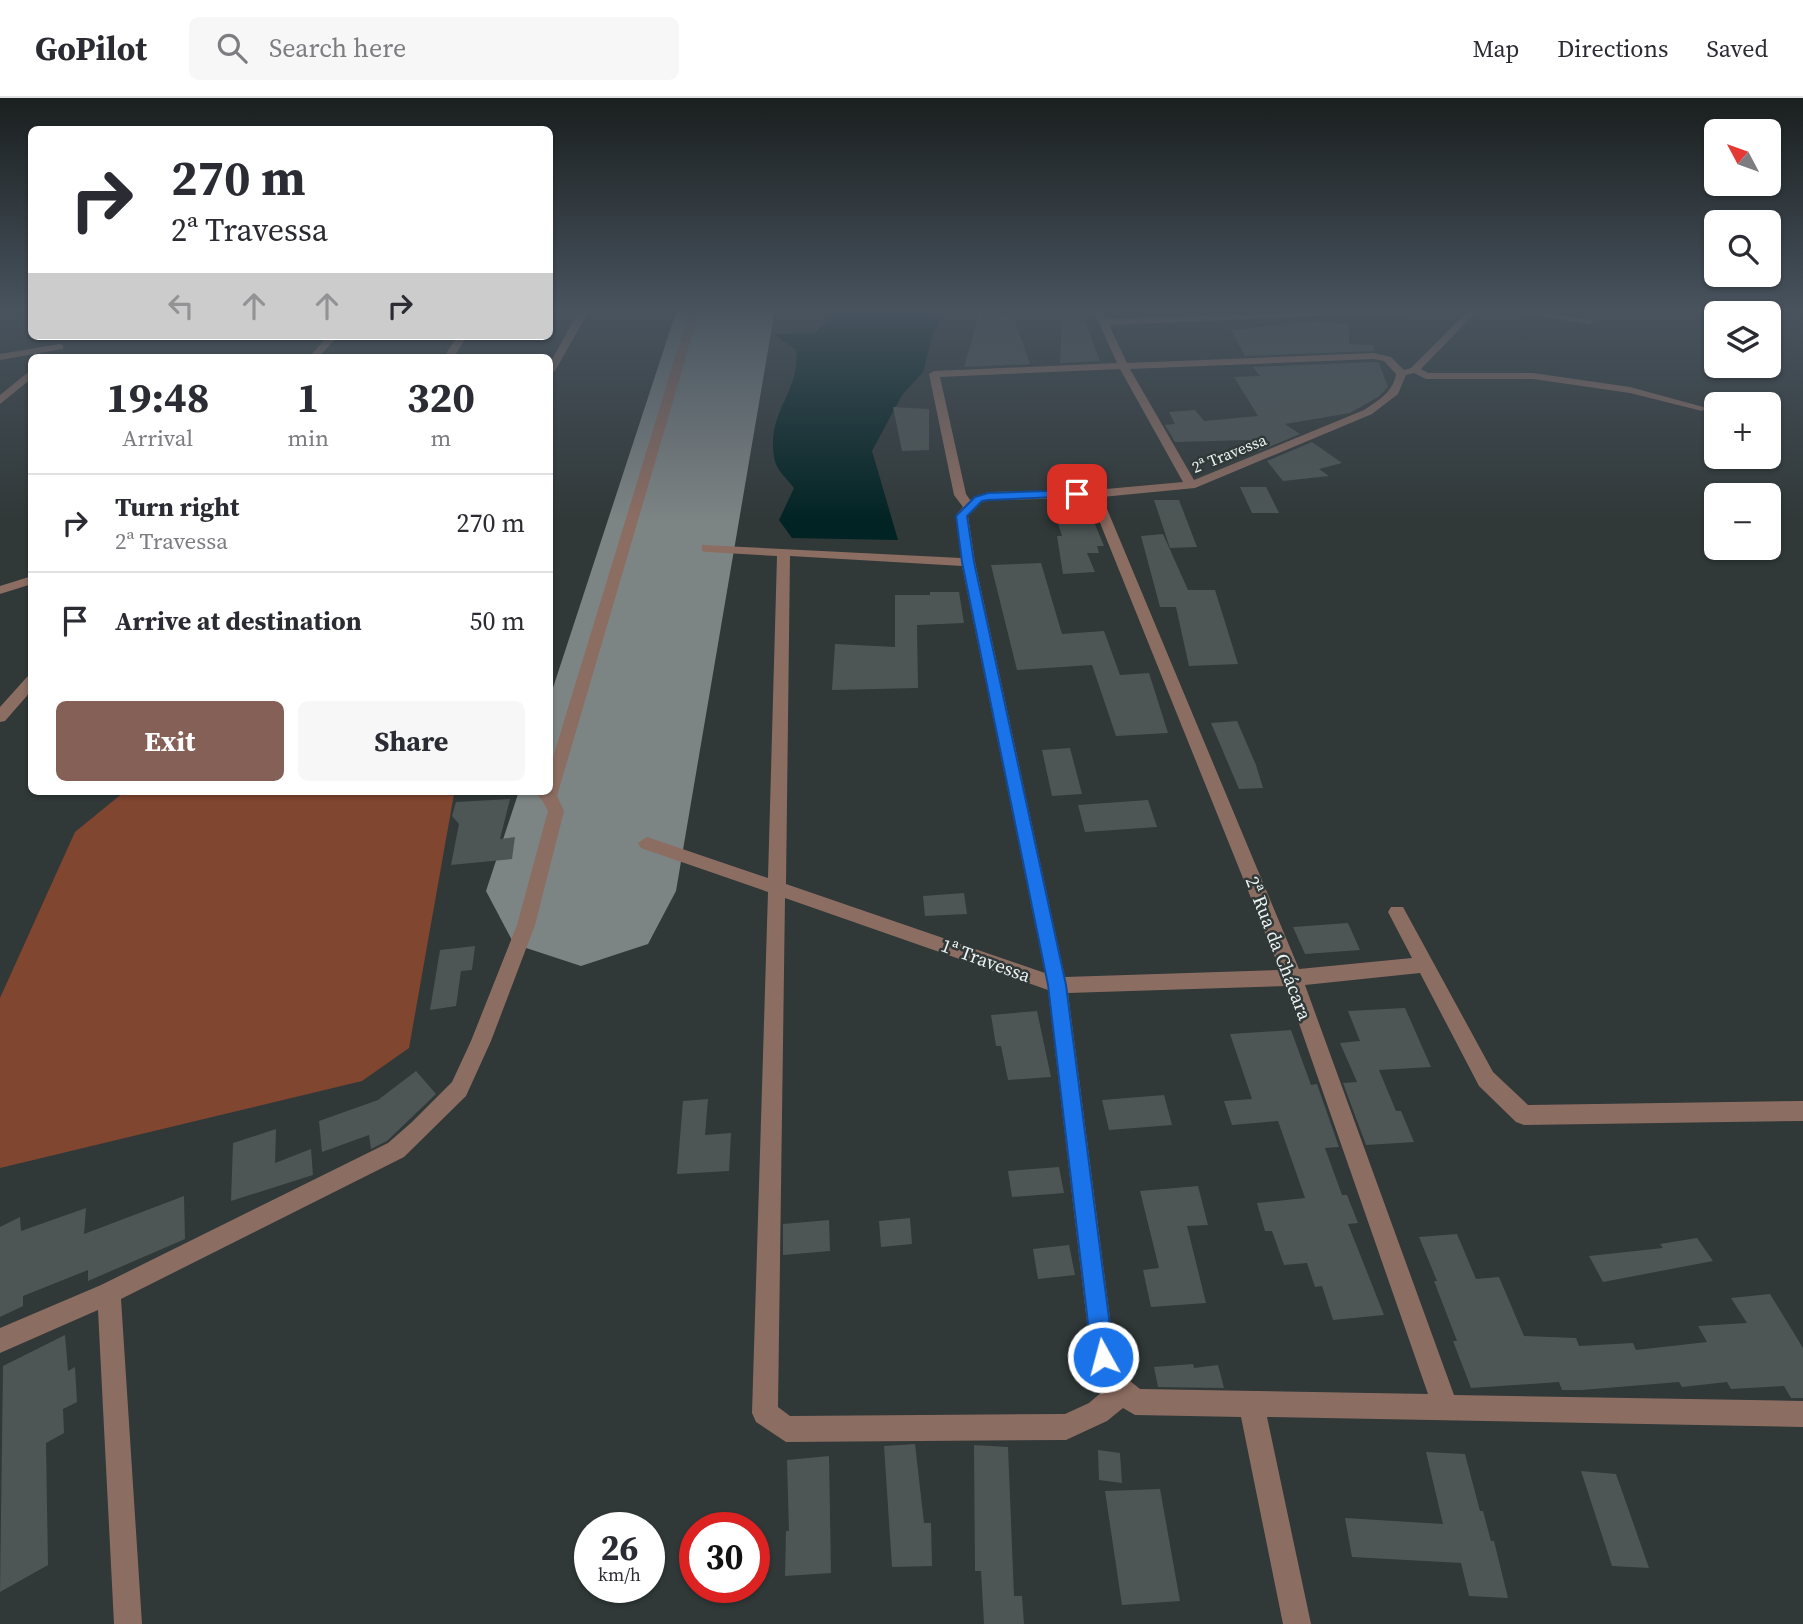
<!DOCTYPE html>
<meta charset="utf-8">
<style>
body{margin:0;font-family:"Source Serif 4",serif;background:#f7f7f7;color:#2b2b33;height:100vh;display:flex;flex-direction:column;font-size:26px;white-space:nowrap}
*{box-sizing:border-box;margin:0}
p{font-size:23px;color:#7c7c81}
.icon{flex:none;width:38px;height:38px;fill:none;stroke:currentColor;stroke-width:2;stroke-linecap:round;stroke-linejoin:round}
.map{position:relative;flex:1;overflow:hidden}
.details{position:absolute;left:28px;top:256px;width:525px;height:441px;display:flex;flex-direction:column;background:#fff;border-radius:10px;box-shadow:0 2px 5px #0004}
.details>*{flex:none}
.guide{position:absolute;left:28px;top:28px;width:525px;height:214px;border-radius:10px;box-shadow:0 2px 5px #0004;background:#fff;color:#2b2b33;overflow:hidden}
.needle{width:46px;rotate:311deg}
.buttons{position:absolute;left:1704px;top:21px;display:grid;gap:14px}
.buttons a{display:grid;place-items:center;width:77px;height:77px;border-radius:10px;background:#fff;box-shadow:0 2px 5px #0004;font-size:35px}
.speed{position:absolute;left:574px;top:1414px;display:flex;gap:14px;font-size:35px;font-weight:700;text-align:center}
.speed>*{display:grid;place-content:center;width:91px;height:91px;border-radius:50%;background:#fff;box-shadow:0 2px 5px #0004;line-height:1}
.speed small{font-size:18px;font-weight:400}
.speed .limit{border:10px solid #d22;background:#fff;color:#111}
.pin{position:absolute;display:grid;place-items:center;width:60px;height:60px;color:#fff;margin:-30px;border-radius:14px;box-shadow:0 4px 10px #0006}
.me{position:absolute;width:77px;margin:-38px;rotate:353deg;stroke-linejoin:round;filter:drop-shadow(0 0 5px #0008)}
.turn{display:flex;align-items:center;gap:24px;height:147px;padding:0 28px;font-size:32px}
.turn .icon{width:91px;height:91px;stroke-width:2.5}
.turn b{display:block;font-size:49px;line-height:60px}
.lanes{display:flex;align-items:center;height:66px;padding:0 28px;background:#0003;justify-content:center;gap:35px;direction:ltr}
.lanes .off{opacity:.35}
.eta{display:flex;justify-content:space-evenly;align-items:center;height:119px;text-align:center}
.eta b{font-size:42px;font-weight:700;line-height:49px}
.button{display:flex;gap:14px;margin-top:auto;padding:14px 28px}
.button a{flex:1;height:80px;border-radius:10px;background:#856056;color:#fff;font-size:28px;font-weight:700;line-height:80px;text-align:center}
.button a+a{background:#f7f7f7;color:#2b2b33}
ul{padding:0;list-style:none}
li{display:flex;align-items:center;gap:21px;height:98px;padding:0 28px;border-top:2px solid #e1e1e2}
li div{flex:1}
li b{display:block;font-size:26px}
li em{font-style:normal}
header{display:flex;align-items:center;gap:42px;box-sizing:border-box;height:98px;padding:0 35px;background:#fff;border-bottom:2px solid #e1e1e2}
header strong{font-size:33px}
nav{display:flex;gap:38px;margin-inline-start:auto;font-size:24px}
.search{width:490px;height:63px;background:#f7f7f7;display:flex;align-items:center;gap:18px;box-sizing:border-box;padding:0 24px;border-radius:10px;color:#7c7c81;font-size:26px}
.map>svg:first-child{display:block}
</style>
<header>
<strong>GoPilot</strong>
<div class="search"><svg class="icon" aria-label="search" viewBox="0 0 24 24"><circle cx="10" cy="10" r="6"/><path d="M15 15l6 6"/></svg>Search here</div>
<nav><a>Map</a><a>Directions</a><a>Saved</a></nav>
</header>
<div class="map">
<svg width="1803" height="1526" viewBox="0 0 1803 1526">
<rect width="100%" height="100%" fill="#303838"/>
<polygon fill="#804630" points="451,693 454,696 409,950 362,983 0,1070 0,900 75,734 124,694"/>
<path fill="#012323" d="M839,211H945L932,239L923,274L902,297L872,353L898,442L792,440L779,422L794,390C788,382 777,372 775,363C764,315 801,295 796,252L773,236L814,235Z"/>
<g fill="none" stroke-linecap="round" stroke-linejoin="round">
<polygon fill="#7d8484" fill-rule="evenodd" points="677,211 775,211 676,793 648,846 581,868 514,846 486,793 519,693 550,693 550,599"/>
</g>
<g fill="#4d5655">
<polygon points="978,212 997,212 998,218 1013,217 1030,266 964,269 978,221"/>
<polygon points="1062,222 1085,223 1100,263 1060,265"/>
<polygon points="1315,223 1349,227 1349,246 1373,247 1375,253 1245,258 1231,232"/>
<polygon points="1374,264 1379,265 1388,289 1378,299 1350,315 1285,326 1300,336 1259,353 1250,342 1175,344 1165,327 1175,326 1169,314 1195,312 1204,323 1258,318 1234,279 1260,278 1253,269"/>
<polygon points="893,309 929,311 929,352 902,353"/>
<polygon points="1312,344 1342,365 1319,371 1329,378 1283,383 1267,363"/>
<polygon points="1240,389 1266,389 1279,415 1252,415"/>
<polygon points="1154,402 1179,402 1197,449 1170,450"/>
<polygon points="1089,412 1104,448 1097,448 1099,455 1087,455 1095,474 1063,476 1057,438 1062,438 1054,413"/>
<polygon points="1163,436 1188,492 1215,492 1238,566 1189,568 1176,509 1160,509 1141,438"/>
<polygon points="1041,465 1062,536 1104,533 1120,577 1149,575 1168,635 1116,638 1092,567 1017,572 991,467"/>
<polygon points="930,494 959,494 964,525 917,527 918,590 832,592 835,546 895,549 895,497 930,497"/>
<polygon points="1237,623 1256,667 1263,690 1239,691 1211,625"/>
<polygon points="1070,650 1082,696 1052,698 1042,652"/>
<polygon points="510,701 500,741 515,739 512,761 451,767 459,726 452,718 456,704"/>
<polygon points="1148,702 1157,729 1085,734 1078,707"/>
<polygon points="964,795 967,816 925,818 923,798"/>
<polygon points="1348,825 1360,852 1305,856 1293,829"/>
<polygon points="475,848 472,872 461,873 456,908 430,912 440,852"/>
<polygon points="1405,910 1431,969 1379,972 1396,1013 1401,1013 1414,1044 1366,1047 1343,985 1357,984 1340,945 1360,943 1348,913"/>
<polygon points="1037,913 1051,979 1008,982 1001,948 996,948 991,917"/>
<polygon points="1291,932 1311,987 1317,986 1339,1049 1325,1050 1342,1097 1347,1097 1358,1125 1348,1126 1384,1217 1333,1222 1322,1188 1315,1189 1307,1165 1284,1167 1272,1133 1265,1133 1257,1105 1305,1100 1278,1023 1232,1027 1224,1003 1252,1001 1230,936"/>
<polygon points="416,973 436,996 387,1043 371,1051 369,1037 322,1054 319,1023 378,1002"/>
<polygon points="1164,997 1172,1027 1109,1032 1102,1002"/>
<polygon points="708,1001 705,1037 731,1035 729,1073 677,1076 683,1003"/>
<polygon points="276,1031 275,1065 311,1051 313,1077 231,1103 233,1045"/>
<polygon points="1059,1069 1064,1095 1012,1099 1008,1073"/>
<polygon points="1198,1088 1208,1127 1187,1128 1206,1205 1151,1209 1143,1172 1159,1170 1140,1093"/>
<polygon points="184,1098 185,1141 88,1183 88,1172 23,1198 23,1208 0,1219 0,1129 20,1119 21,1133 86,1110 84,1136"/>
<polygon points="910,1120 912,1146 881,1149 879,1123"/>
<polygon points="829,1122 830,1153 783,1157 783,1126"/>
<polygon points="1457,1136 1476,1181 1499,1179 1524,1238 1576,1240 1579,1248 1633,1245 1636,1252 1707,1244 1698,1228 1747,1225 1731,1200 1770,1196 1803,1250 1803,1300 1791,1300 1784,1288 1731,1291 1727,1284 1682,1289 1679,1284 1582,1292 1562,1292 1559,1284 1471,1290 1453,1243 1457,1243 1434,1183 1437,1183 1419,1139"/>
<polygon points="1697,1140 1713,1163 1603,1184 1589,1158 1663,1150 1660,1146"/>
<polygon points="1069,1147 1075,1177 1038,1181 1033,1151"/>
<polygon points="65,1237 68,1273 75,1269 77,1304 63,1311 64,1335 46,1345 48,1467 0,1494 3,1268"/>
<polygon points="1193,1266 1194,1270 1218,1267 1224,1290 1158,1289 1154,1269"/>
<polygon points="915,1346 924,1425 931,1425 932,1468 892,1469 884,1348"/>
<polygon points="974,1347 1008,1349 1014,1498 1022,1498 1024,1526 984,1526 981,1473 975,1473"/>
<polygon points="1098,1352 1120,1355 1122,1385 1099,1382"/>
<polygon points="1426,1354 1465,1356 1480,1413 1483,1413 1491,1443 1494,1443 1508,1500 1469,1498 1461,1465 1352,1459 1345,1420 1443,1426"/>
<polygon points="829,1358 831,1475 785,1478 786,1433 789,1433 787,1362"/>
<polygon points="1581,1373 1616,1376 1649,1470 1612,1468"/>
<polygon points="1160,1391 1180,1503 1122,1507 1105,1393"/>
</g>
<g fill="none" stroke-linecap="round" stroke-linejoin="round">
<g fill="#8c6d62" fill-rule="evenodd">
<polygon points="580,211 590,211 555,273 550,276 550,265"/>
<polygon points="690,211 700,211 557,698 564,713 535,827 491,943 466,998 404,1059 121,1201 142,1526 114,1526 98,1212 0,1255 0,1230 101,1187 388,1045 412,1024 452,984 471,943 517,827 548,713 542,702 533,693 550,693 550,669"/>
<path d="M1093,211H1101L1106,221L1419,211L1415,214L1109,227L1127,265L1374,255L1391,259L1404,272L1411,270L1470,211H1479L1421,271L1428,275H1533L1630,289L1707,310L1702,313L1630,295L1533,281H1426L1414,275L1406,277L1398,296L1372,316L1195,390L1102,399L1299,871L1412,860L1388,814L1391,809H1403L1493,974L1528,1007L1803,1003V1023L1524,1027L1516,1024L1479,988L1420,875L1305,887L1454,1297L1803,1303V1329L1267,1319L1311,1526H1283L1241,1319L1135,1317L1123,1310L1107,1323L1066,1342L786,1344L756,1324L752,1315L768,794L641,750L638,745L647,739L768,780L777,458L707,454L702,453V447L961,460L956,417L963,409L954,397L929,276L934,273L1117,265ZM1374,261L1384,263L1396,276C1393,294 1379,302 1364,312L1194,382L1130,271ZM1120,271L1183,384L1095,392L988,394L970,402L966,396L940,279ZM1090,400L1280,872L1065,879L975,464L968,418L982,404L989,402ZM790,458L962,468L1045,875L786,786ZM785,800L1048,892L1091,1259L1103,1293L1089,1305L1065,1316L790,1318L778,1309ZM1286,888L1428,1296L1140,1291L1120,1275L1115,1259L1068,895Z"/>
<polygon points="1503,211 1524,211 1594,223 1589,226"/>
<polygon points="328,238 338,238 319,259 309,259"/>
<polygon points="457,238 467,238 454,259 444,259"/>
<polygon points="60,246 63,247 63,251 0,262 0,256"/>
<polygon points="32,271 32,280 0,306 0,297"/>
<polygon points="32,478 32,486 0,496 0,488"/>
<polygon points="32,577 32,592 5,623 0,624 0,609 27,579"/>
</g>
</g>
<linearGradient id="sky" x2="0" y2="1"><stop stop-color="#1a1f1f"/><stop offset="0.5" stop-color="#48535e"/><stop offset="1" stop-color="#48535e" stop-opacity="0"/></linearGradient>
<rect width="1803" height="424" fill="url(#sky)"/>
<polygon fill="#1a73e8" stroke="#114b97" stroke-width="2" points="1077,392 1082,396 1080,398 988,402 982,403 967,418 974,464 1066,887 1114,1259 1111,1267 1103,1270 1095,1267 1092,1259 1048,887 962,464 956,418 975,399 988,395"/>
<g text-anchor="middle" stroke-width="5" stroke-linejoin="round" paint-order="stroke">
<g font-size="16" fill="#ecf1f1" stroke="#303838">
<text transform="translate(1229 355) rotate(-22)" y="6">2ª Travessa</text>
</g>
<g font-size="19" fill="#ecf1f1" stroke="#303838">
<text transform="translate(1279 850) rotate(69)" y="7">2ª Rua da Chácara</text>
<text transform="translate(986 862) rotate(20)" y="7">1ª Travessa</text>
</g>
</g>
</svg>
<div class="buttons">
<a><svg class="needle" viewBox="-14 -14 28 28"><path d="M0-13l5 13h-10z" fill="#e53935"/><path d="M0 13l5-13h-10z" fill="#7c7c81"/></svg></a>
<a><svg class="icon" aria-label="search" viewBox="0 0 24 24"><circle cx="10" cy="10" r="6"/><path d="M15 15l6 6"/></svg></a>
<a><svg class="icon" aria-label="layers" viewBox="0 0 24 24"><path d="M12 4l9 5-9 5-9-5zM3 14l9 5 9-5"/></svg></a>
<a>+</a>
<a>−</a>
</div>
<div class="speed"><div>26<small>km/h</small></div><div class="limit">30</div></div>
<div class="pin" style="left:1077px;top:396px;background:#d93025"><svg class="icon" aria-label="arrive" viewBox="0 0 24 24"><path d="M6 21V4h12l-3 4 3 4H6"/></svg></div>
<svg class="me" style="left:1103px;top:1259px" viewBox="-20 -20 40 40"><circle r="17" fill="#1a73e8" stroke="#fff" stroke-width="3"/><path d="M0-11L8 9 0 5-8 9z" fill="#fff"/></svg>
<div class="guide">
<div class="turn"><svg class="icon" aria-label="right" viewBox="0 0 24 24"><path d="M7 20v-9h11M14 6l5 5-5 5"/></svg><div><b>270 m</b>2ª Travessa</div></div>
<div class="lanes"><svg class="icon off" aria-label="left" viewBox="0 0 24 24"><path d="M17 20v-9H6M10 6l-5 5 5 5"/></svg><svg class="icon off" aria-label="ahead" viewBox="0 0 24 24"><path d="M12 20V5M6 11l6-6 6 6"/></svg><svg class="icon off" aria-label="ahead" viewBox="0 0 24 24"><path d="M12 20V5M6 11l6-6 6 6"/></svg><svg class="icon" aria-label="right" viewBox="0 0 24 24"><path d="M7 20v-9h11M14 6l5 5-5 5"/></svg></div>
</div>
<section class="details">
<div class="eta">
<div><b>19:48</b><p>Arrival</p></div>
<div><b>1</b><p>min</p></div>
<div><b>320</b><p>m</p></div>
</div>
<ul>
<li><svg class="icon" aria-label="right" viewBox="0 0 24 24"><path d="M7 20v-9h11M14 6l5 5-5 5"/></svg><div><b>Turn right</b><p>2ª Travessa</p></div><em>270 m</em></li>
<li><svg class="icon" aria-label="arrive" viewBox="0 0 24 24"><path d="M6 21V4h12l-3 4 3 4H6"/></svg><div><b>Arrive at destination</b></div><em>50 m</em></li>
</ul>
<div class="button"><a>Exit</a><a>Share</a></div>
</section>
</div>
